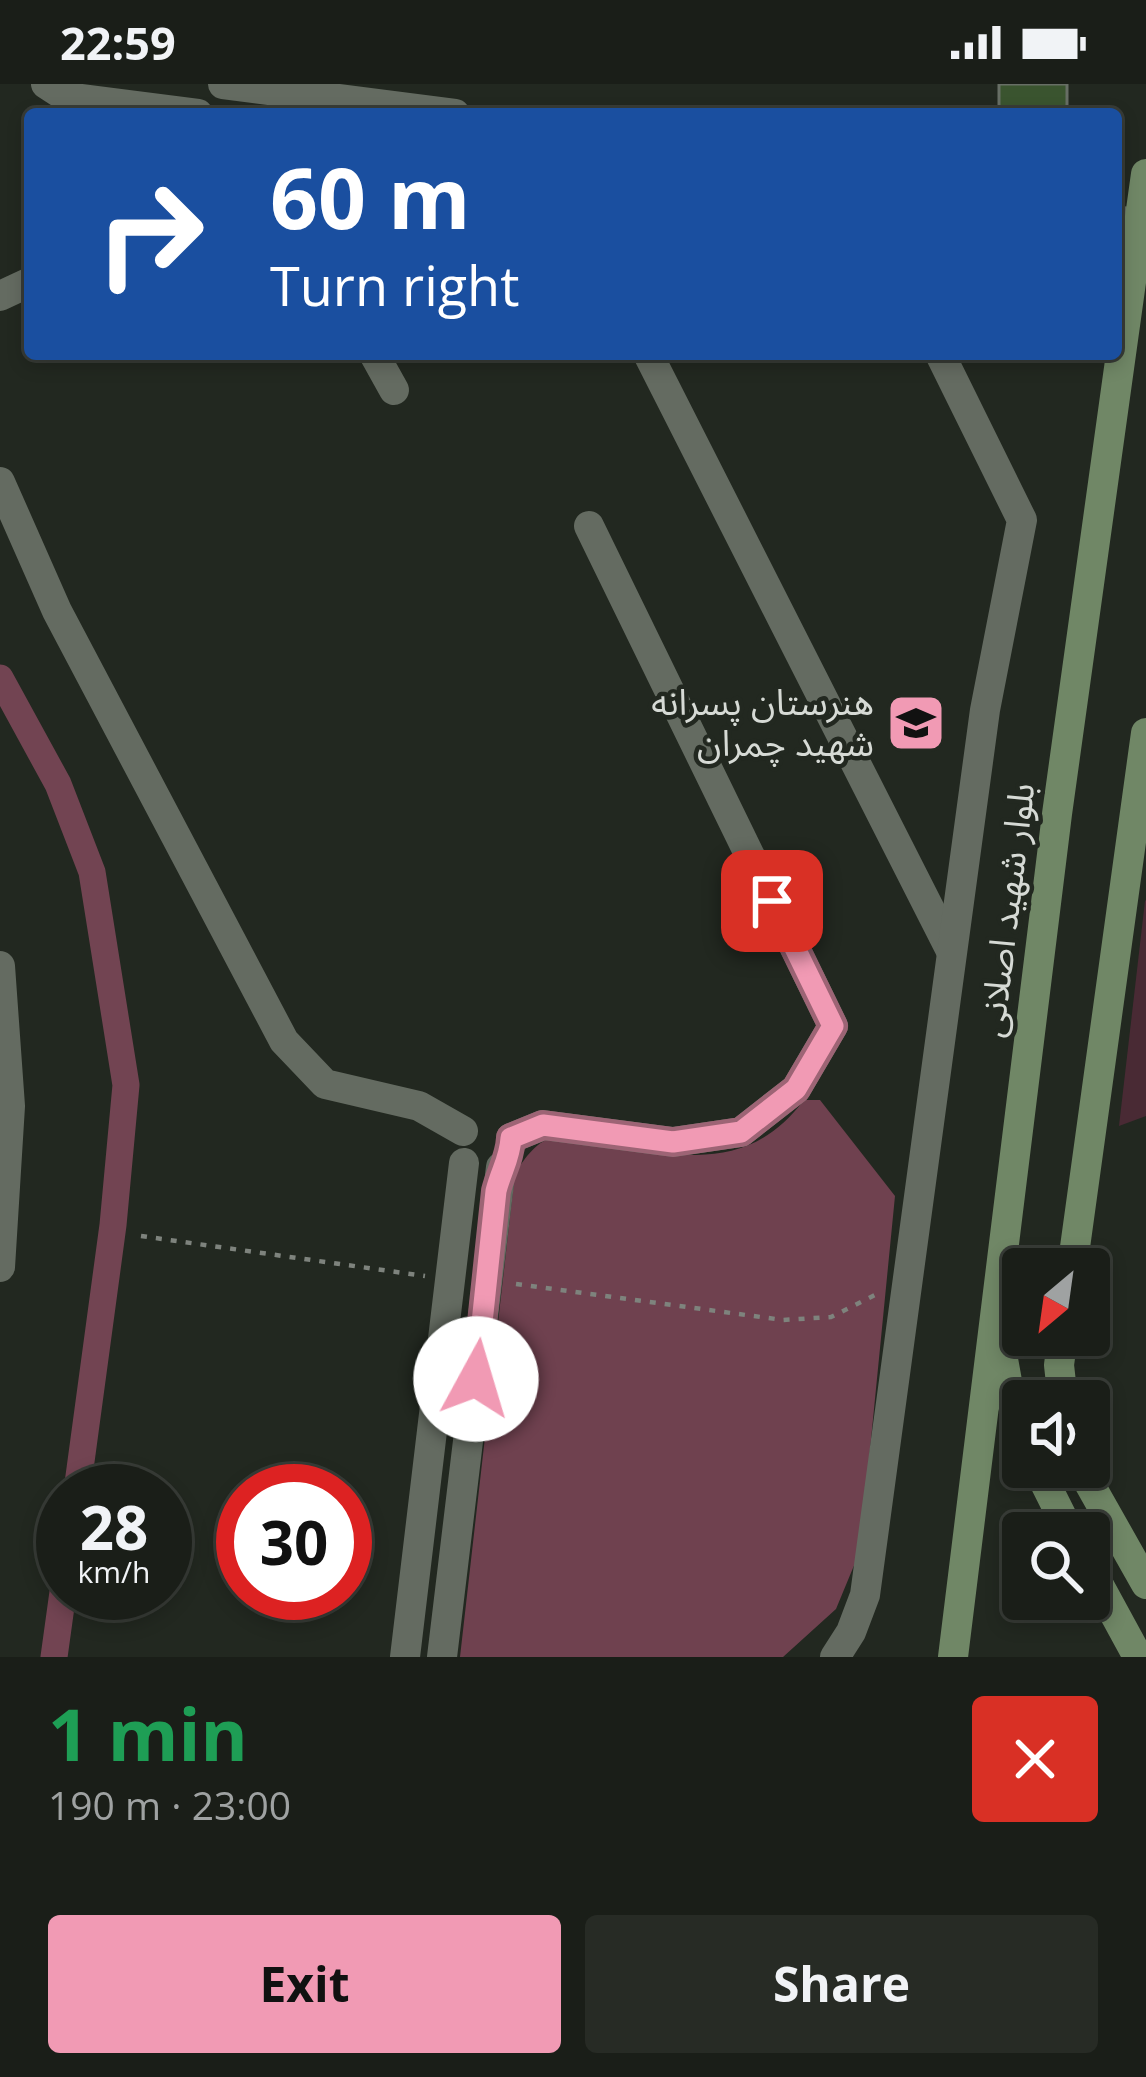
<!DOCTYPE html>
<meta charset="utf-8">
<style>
body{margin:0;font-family:"Open Sans","Noto Sans Arabic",sans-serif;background:#272b25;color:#f1f3f6;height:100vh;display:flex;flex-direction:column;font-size:45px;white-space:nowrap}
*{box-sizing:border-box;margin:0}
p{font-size:39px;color:#9fa2a2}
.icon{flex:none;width:66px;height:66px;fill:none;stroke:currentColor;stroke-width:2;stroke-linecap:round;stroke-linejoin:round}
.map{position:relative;height:1573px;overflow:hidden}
.sheet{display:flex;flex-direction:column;background:#1a1e18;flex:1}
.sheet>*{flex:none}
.guide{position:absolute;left:24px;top:24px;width:1098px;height:252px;border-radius:12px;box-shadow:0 6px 18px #0003,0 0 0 3px #383c37;background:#1a4fa0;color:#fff;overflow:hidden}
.needle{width:78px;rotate:209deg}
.tools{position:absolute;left:1002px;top:1164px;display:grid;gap:24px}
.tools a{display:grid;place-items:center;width:108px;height:108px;border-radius:12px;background:#1a1e18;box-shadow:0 6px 18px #0003,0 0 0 3px #383c37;font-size:60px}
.speed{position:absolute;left:36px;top:1380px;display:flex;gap:24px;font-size:60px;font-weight:700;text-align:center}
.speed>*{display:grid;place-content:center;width:156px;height:156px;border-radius:50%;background:#1a1e18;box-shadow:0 6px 18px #0003,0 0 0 3px #383c37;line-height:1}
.speed small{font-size:30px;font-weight:400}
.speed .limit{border:18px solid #d22;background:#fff;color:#111}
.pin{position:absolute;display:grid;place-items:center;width:102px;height:102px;color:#fff;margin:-51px;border-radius:24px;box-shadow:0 6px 18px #0006}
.me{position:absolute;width:132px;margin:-66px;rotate:6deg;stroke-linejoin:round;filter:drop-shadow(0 0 9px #0008)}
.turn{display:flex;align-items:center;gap:42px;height:252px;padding:0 48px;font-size:54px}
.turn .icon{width:156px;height:156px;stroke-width:2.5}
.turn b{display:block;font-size:84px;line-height:102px}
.round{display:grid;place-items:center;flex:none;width:126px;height:126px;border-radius:12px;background:#272b25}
.overview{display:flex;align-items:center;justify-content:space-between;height:204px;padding:0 48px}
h1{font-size:72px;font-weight:700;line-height:90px;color:#1e9e55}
.action{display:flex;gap:24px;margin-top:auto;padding:24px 48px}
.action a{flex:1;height:138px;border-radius:12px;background:#f19ab4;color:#111;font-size:48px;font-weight:700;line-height:138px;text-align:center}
.action a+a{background:#272b25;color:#f1f3f6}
.status{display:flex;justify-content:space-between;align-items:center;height:84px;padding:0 60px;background:#1a1e18;direction:ltr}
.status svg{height:33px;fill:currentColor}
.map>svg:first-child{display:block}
</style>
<div class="status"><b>22:59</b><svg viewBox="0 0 49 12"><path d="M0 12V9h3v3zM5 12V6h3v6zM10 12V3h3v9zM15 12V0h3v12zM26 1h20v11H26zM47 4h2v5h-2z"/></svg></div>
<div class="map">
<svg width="1146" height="1573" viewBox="0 0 1146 1573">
<rect width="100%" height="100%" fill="#222820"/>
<polygon fill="#492a34" points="1146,816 1146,1032 1119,1042 1145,817"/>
<path fill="#6f414f" d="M804,1016H820L895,1112L860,1467L836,1525L783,1573H460L515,1089C526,1073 536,1057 556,1052C574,1046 602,1054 620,1059C693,1078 755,1081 804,1016Z"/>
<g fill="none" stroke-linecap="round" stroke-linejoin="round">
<g stroke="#724452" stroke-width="27">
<polyline points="0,594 58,700 92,788 126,1001 113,1141 77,1407"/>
<polyline points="54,1573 63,1508"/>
</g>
</g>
<polygon fill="#3a542f" stroke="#676e65" stroke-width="3" points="999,0 1067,0 1067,25 999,26"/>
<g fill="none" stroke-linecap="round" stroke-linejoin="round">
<g stroke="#7e837d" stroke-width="4.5" stroke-dasharray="6 9" stroke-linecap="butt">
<polyline points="141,1152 425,1192"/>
<polyline points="516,1200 783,1236 831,1233 875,1211"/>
</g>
<g stroke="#646b61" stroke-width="30">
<polyline points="46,0 66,13 198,30"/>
<polyline points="223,0 455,30"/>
<polyline points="1116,137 1140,138"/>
<polyline points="0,212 30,198"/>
<polyline points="374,270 394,306"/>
<polyline points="648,270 950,865"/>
<polyline points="0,398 57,527 284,957 325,1000 419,1022 463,1047"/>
<polyline points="0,882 10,1022 0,1183"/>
<polyline points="511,1054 543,1041 673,1058 741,1048 796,1005 833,942 589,442"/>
<polyline points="405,1573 464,1079"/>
<polyline points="442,1573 501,1083"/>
<polyline points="835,1573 851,1548 865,1511 985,626 1022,436 940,270"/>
</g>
<g stroke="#708766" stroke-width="30">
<polyline points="1072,1185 1146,649"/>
<polyline points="1001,1264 1010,1314 1023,1347"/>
<polyline points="1063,1317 1059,1281 1063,1251"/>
<polyline points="1037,1383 1070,1449"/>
<polyline points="1080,1383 1146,1500"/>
<polyline points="1089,1483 1138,1573"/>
<polyline points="953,1573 1057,730 1146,90"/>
</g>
</g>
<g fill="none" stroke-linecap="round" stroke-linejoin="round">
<defs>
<path id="route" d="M476,1295L496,1107C501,1087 510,1074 511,1054L543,1041L673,1058L741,1048L796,1005L833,942L772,817"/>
</defs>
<use href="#route" stroke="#9d6475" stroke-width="30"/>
<use href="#route" stroke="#f19ab4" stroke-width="21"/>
</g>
<defs>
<symbol id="school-square" viewBox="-11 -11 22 22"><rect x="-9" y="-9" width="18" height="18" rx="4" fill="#f19ab4" stroke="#222820"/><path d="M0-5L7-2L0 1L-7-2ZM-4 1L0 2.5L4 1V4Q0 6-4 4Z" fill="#111"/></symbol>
</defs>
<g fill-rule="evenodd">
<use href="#school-square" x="883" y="606" width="66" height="66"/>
</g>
<g text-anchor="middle" stroke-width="9" stroke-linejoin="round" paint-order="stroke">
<g font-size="36" fill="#d6dad5" stroke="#222820" text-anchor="end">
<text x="874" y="631">هنرستان پسرانه<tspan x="874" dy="41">شهید چمران</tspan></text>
</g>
<g font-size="36" fill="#d6dad5" stroke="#222820">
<text transform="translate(1006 826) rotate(-83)" y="13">بلوار شهید اصلانی</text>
</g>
</g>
</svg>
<div class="tools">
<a><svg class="needle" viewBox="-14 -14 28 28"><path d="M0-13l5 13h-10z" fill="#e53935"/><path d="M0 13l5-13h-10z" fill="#9fa2a2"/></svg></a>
<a><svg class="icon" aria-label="sound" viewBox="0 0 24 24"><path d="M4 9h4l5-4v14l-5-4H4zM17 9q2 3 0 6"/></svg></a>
<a><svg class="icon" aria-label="search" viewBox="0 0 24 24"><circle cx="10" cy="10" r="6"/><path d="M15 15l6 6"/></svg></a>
</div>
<div class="speed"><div>28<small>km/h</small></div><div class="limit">30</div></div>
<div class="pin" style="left:772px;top:817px;background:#d93025"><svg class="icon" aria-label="arrive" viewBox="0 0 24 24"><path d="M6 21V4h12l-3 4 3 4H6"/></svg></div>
<svg class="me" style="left:476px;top:1295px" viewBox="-20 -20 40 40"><circle r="19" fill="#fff"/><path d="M0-13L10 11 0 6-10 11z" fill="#f19ab4"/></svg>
<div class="guide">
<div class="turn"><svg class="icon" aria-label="right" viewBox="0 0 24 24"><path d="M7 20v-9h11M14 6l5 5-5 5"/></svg><div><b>60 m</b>Turn right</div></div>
</div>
</div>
<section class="sheet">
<div class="overview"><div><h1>1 min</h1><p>190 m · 23:00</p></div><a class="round" style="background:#d93025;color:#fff"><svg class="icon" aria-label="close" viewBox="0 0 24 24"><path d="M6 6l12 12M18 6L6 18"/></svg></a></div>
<div class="action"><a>Exit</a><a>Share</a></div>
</section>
